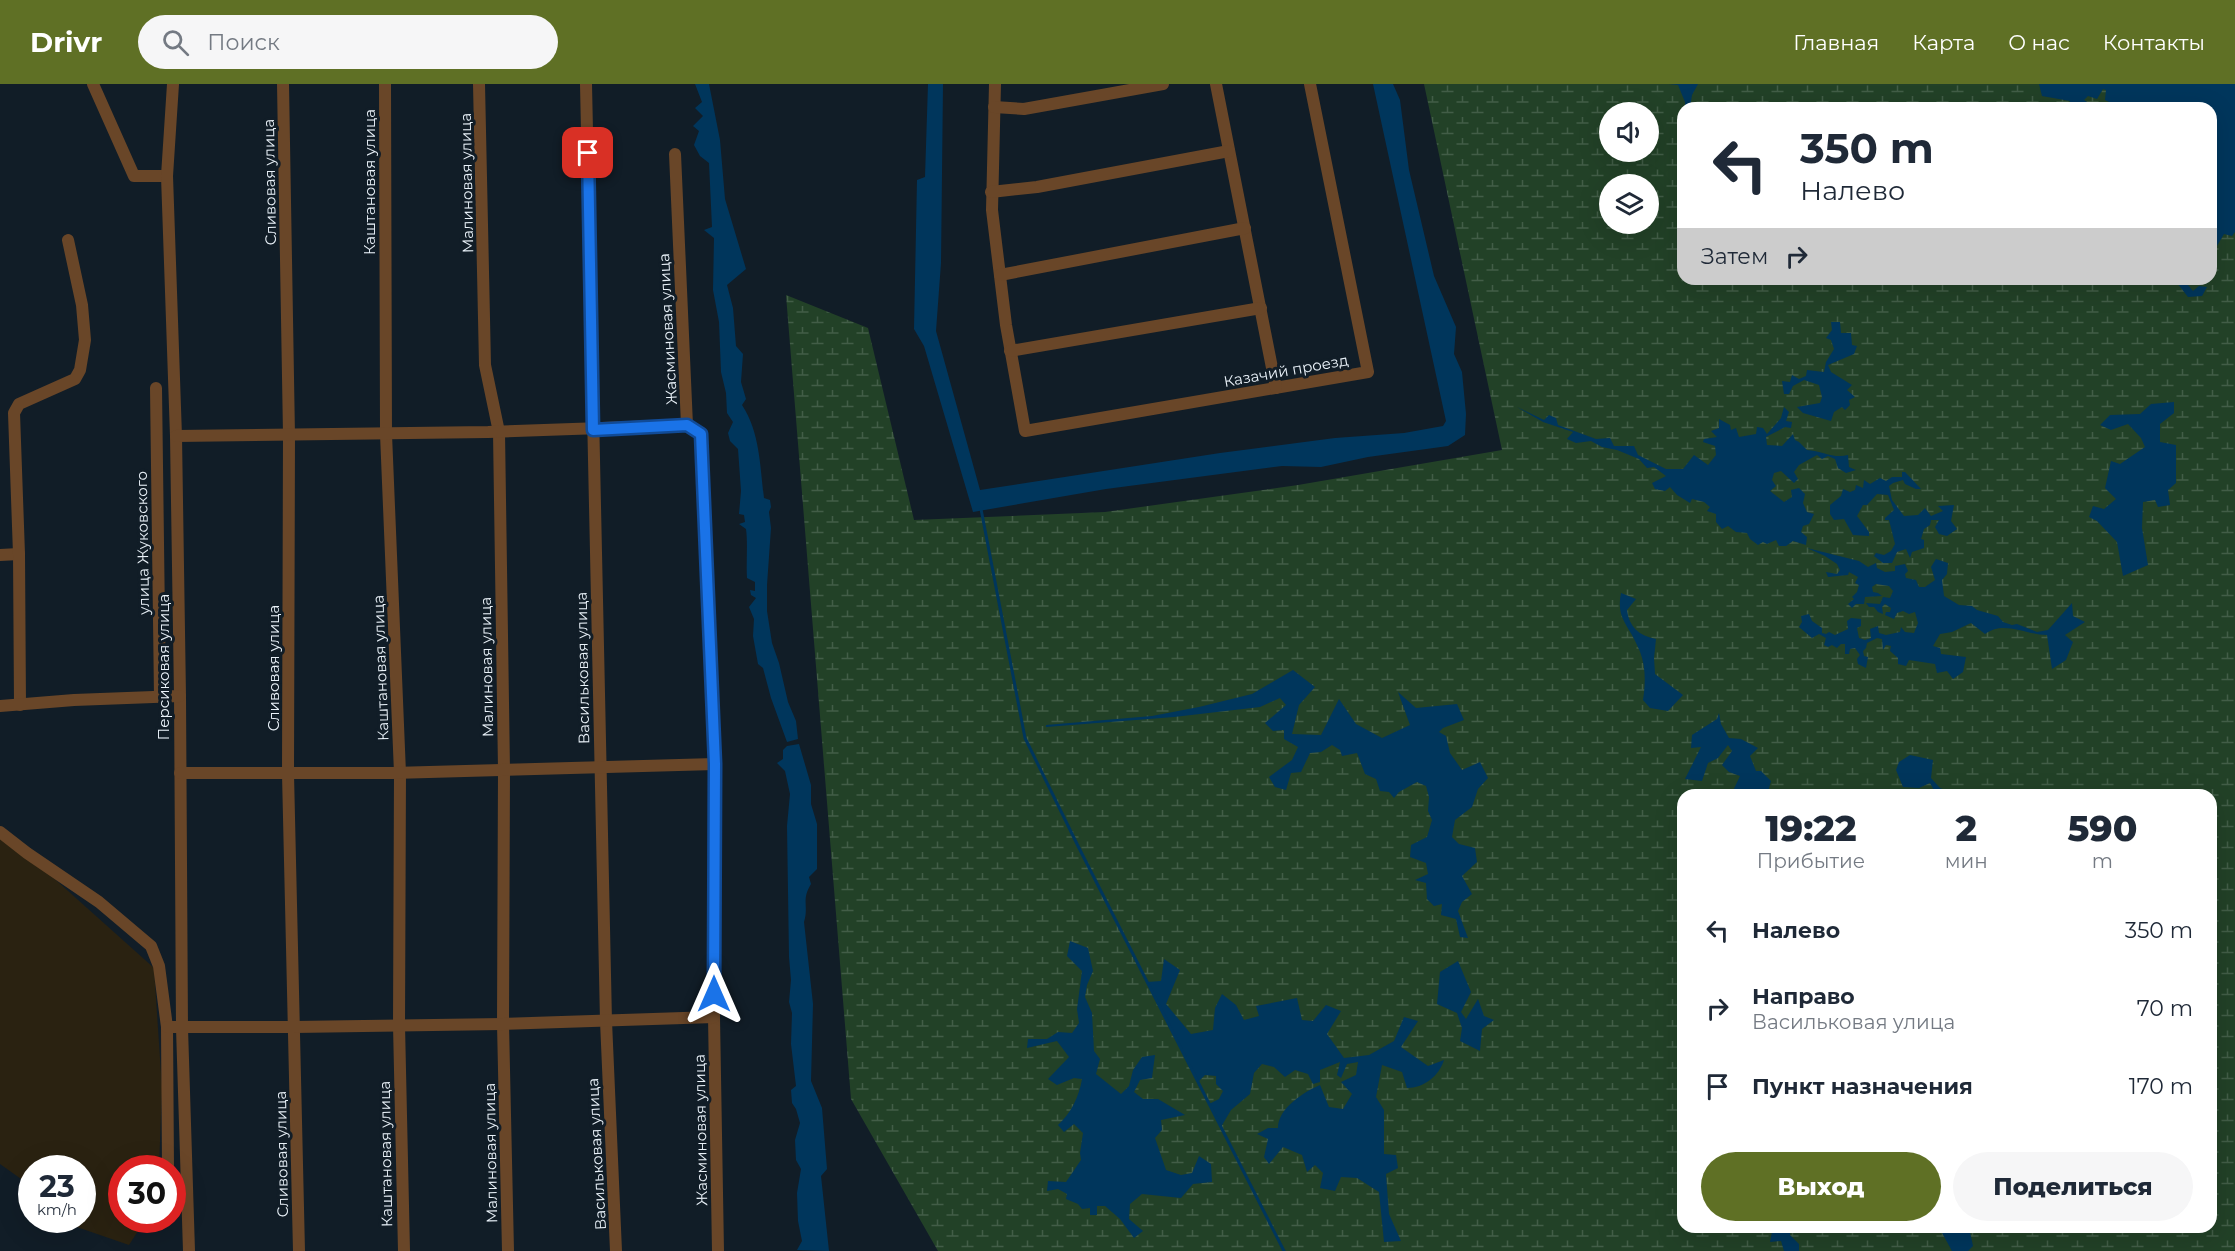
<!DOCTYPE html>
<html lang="ru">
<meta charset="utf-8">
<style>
body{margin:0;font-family:Montserrat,sans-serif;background:#f6f6f7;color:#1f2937;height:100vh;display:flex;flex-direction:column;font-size:22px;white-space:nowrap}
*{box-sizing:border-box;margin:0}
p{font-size:20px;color:#747a83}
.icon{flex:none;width:33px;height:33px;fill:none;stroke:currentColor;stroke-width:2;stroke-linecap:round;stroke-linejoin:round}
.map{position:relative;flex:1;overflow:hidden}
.drawer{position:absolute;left:1677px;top:705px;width:540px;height:444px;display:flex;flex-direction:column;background:#fff;border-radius:18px;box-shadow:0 6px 24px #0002}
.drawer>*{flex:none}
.guide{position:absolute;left:1677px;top:18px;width:540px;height:183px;border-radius:18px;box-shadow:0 6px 24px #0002;background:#fff;color:#1f2937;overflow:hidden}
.controls{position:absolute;left:1599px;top:18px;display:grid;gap:12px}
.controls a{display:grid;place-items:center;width:60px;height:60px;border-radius:50%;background:#fff;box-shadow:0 6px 24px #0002;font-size:30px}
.speed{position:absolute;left:18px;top:1071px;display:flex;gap:12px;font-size:30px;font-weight:700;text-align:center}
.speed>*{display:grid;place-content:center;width:78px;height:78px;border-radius:50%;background:#fff;box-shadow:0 6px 24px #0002;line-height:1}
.speed small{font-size:15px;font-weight:400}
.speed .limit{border:9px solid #d22;background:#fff;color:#111}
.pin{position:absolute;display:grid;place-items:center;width:51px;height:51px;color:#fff;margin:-26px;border-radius:12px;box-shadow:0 3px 9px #0006}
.me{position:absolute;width:66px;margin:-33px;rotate:0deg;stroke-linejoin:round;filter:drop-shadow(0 0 4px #0008)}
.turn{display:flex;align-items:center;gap:21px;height:126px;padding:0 24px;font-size:27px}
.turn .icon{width:78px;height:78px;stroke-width:2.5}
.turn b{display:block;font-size:42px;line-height:51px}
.then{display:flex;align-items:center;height:57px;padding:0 24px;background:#0003;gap:12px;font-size:22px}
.eta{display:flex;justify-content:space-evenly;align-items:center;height:102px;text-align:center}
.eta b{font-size:36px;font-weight:800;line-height:42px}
.cta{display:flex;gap:12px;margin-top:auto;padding:12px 24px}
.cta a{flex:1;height:69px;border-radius:36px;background:#5f7025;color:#fff;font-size:24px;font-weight:800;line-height:69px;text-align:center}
.cta a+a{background:#f6f6f7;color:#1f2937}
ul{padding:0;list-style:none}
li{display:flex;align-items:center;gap:18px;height:78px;padding:0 24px}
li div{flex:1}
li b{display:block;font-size:22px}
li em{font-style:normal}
header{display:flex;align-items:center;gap:36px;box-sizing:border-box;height:84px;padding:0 30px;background:#5f7025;color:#fff}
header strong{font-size:28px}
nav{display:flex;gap:33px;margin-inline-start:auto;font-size:21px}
.search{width:420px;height:54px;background:#f6f6f7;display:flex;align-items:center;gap:15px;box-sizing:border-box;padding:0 21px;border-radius:33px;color:#747a83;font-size:22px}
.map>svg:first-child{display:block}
</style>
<header>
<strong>Drivr</strong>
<div class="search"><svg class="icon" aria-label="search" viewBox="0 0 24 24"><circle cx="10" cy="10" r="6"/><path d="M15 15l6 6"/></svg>Поиск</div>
<nav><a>Главная</a><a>Карта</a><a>О нас</a><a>Контакты</a></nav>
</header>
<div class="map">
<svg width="2235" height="1167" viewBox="0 0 2235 1167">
<defs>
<pattern id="wetland-marsh" width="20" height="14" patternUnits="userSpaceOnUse" patternTransform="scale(1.5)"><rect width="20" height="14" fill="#224127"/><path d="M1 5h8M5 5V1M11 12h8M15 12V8" fill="none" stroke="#425d47"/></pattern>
</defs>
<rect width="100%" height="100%" fill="#111d27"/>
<polygon fill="#2a2211" points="0,746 154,884 162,1004 159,1084 122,1084 122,1136 145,1136 129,1161 71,1141 65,1136 82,1136 82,1084 32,1084 31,1102 0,1080"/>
<path fill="url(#wetland-marsh)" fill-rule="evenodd" d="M1424,0H2235V1167H938L851,1015L786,211L868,244L914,436L1105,428L1298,401L1502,366ZM1683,24H2211V195H1683ZM1610,28H1648V68H1610ZM1610,100H1648V140H1610ZM1683,711H2211V1143H1683Z"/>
<g fill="#00365c">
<path d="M695,0H709L720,56L725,115L746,185L727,201L733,224L736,262L743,270L741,298L746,315L742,321C760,348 760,383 764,414L770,416L771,423L769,428L771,444L767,501V527L772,559L779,579L788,618L796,637L798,655L787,658L771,614L763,584L758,580L753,552L754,535L749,523L756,514L751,511L750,506L755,507V498L747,494C746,478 748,460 746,445L739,440L745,438L744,431L739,430L741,407L738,365L730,357L728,349L733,338L727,329L726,309L721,288L719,238L713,206L714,154L704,146L712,143L709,79L700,72L694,61L699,47L693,42L703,32L695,24L702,18Z"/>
<polygon points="928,0 943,0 941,179 936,247 980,406 1220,369 1335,354 1404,349 1443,342 1446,337 1373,0 1393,0 1400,16 1409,86 1434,192 1456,243 1454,270 1462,288 1466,330 1465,351 1448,362 1368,373 1321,383 1282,382 1106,405 973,428 924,262 914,245 917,96 925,93"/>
<polygon points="1669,0 1698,0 1692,11 1690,24 1685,24 1685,18 1678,1"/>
<polygon points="2039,0 2235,0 2235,148 2232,152 2224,150 2211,172 2211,24 2110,24 2111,19 2105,16 2106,6 2103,5 2097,15 2088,12 2084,16 2093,22 2092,24 2066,24 2070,17 2042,12"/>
<polygon points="2174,195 2183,195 2193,207 2199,202 2207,203 2202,212 2188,213"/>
<polygon points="1831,238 1840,238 1841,249 1851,249 1852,261 1857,262 1854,270 1828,281 1831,288 1852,301 1847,306 1855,313 1849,316 1850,321 1845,326 1842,323 1834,328 1831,337 1803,329 1797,323 1820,319 1822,313 1819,301 1804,296 1793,302 1789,310 1784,310 1782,297 1790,298 1792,291 1799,295 1806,292 1807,286 1824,288 1826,278 1834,265 1831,256 1826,254 1832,246"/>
<polygon points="2174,318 2174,329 2160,340 2160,358 2176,361 2176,399 2168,406 2170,421 2158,423 2155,416 2143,418 2142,444 2148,481 2123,492 2117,458 2097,437 2089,433 2093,422 2104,425 2116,415 2105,404 2111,377 2120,380 2145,363 2141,354 2128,340 2111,346 2100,341 2110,331 2140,330 2151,320"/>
<path d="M1517,323L1544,336L1549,331L1556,334L1558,341L1596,355L1610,354L1614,362H1634L1638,371L1666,385H1683L1694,371L1708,381L1716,371L1715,362L1703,358L1704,355L1717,353L1711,347L1719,344V335L1730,341L1731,346L1736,344L1739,353L1756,350L1757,343L1763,344L1767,350L1781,334L1784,323L1789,328L1786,337L1792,338L1791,344L1785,343L1766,353L1767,361L1782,362L1793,350L1795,356L1799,358L1807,366C1822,367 1834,375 1848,371L1849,383L1856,386L1846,389L1838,384L1835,375L1828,372L1822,375L1817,371L1799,381L1794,388L1798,395L1794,399L1781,387L1774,389L1772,396L1776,402L1770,407L1784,418L1792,413L1791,406L1799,404L1805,410L1803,419L1807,428L1814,430L1809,440L1803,442L1801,448L1807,453L1806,461L1793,457L1786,462H1779L1776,456L1767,460L1763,458L1758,461L1750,455L1747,449L1736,448L1728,442L1722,445L1716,438V430L1707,427L1710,423L1704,418L1692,415L1690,419L1677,411L1670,403L1665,407L1655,405L1652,399L1666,392L1654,383L1647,384L1639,375L1617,366L1602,363L1591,357L1576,359L1567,355L1573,348L1543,338Z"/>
<polygon points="1902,388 1905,388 1921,405 1916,405 1905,400 1903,396 1893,399 1889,402 1892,416 1904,432 1918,431 1925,424 1931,432 1943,427 1938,422 1954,421 1951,437 1957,445 1947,452 1939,450 1935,443 1939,436 1931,436 1930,441 1924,445 1921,455 1924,456 1924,464 1912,468 1910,474 1906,465 1897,468 1892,479 1883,479 1874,472 1876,469 1884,471 1891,467 1895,460 1889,436 1885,436 1885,434 1894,426 1888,411 1877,410 1867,421 1863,421 1857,432 1869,448 1869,452 1853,451 1844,435 1834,436 1830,430 1830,421 1841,412 1843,405 1850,408 1855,406 1856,401 1863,404 1864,396 1870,400 1880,394 1886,397 1892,393 1902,393"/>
<path d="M1807,464L1859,477L1868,483L1876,479L1877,484L1885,488L1895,487V482L1905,480L1908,487L1905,490L1906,494L1916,496L1919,503H1925L1935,496L1931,483L1936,475L1948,479L1947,490L1942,496L1944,512L1959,521L1972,522L1977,526L1998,532L2003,538L2012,541L2017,540L2037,548L2048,546L2072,519L2073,532L2085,538L2065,551L2073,558L2066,576L2052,585L2047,551C2026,551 2004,536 1985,550L1971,539L1952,548L1940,550L1933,562L1940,564L1941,570L1966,573L1963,588L1953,595L1947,587L1937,589L1935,580L1909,576L1906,582L1898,580V574L1890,567L1891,562L1886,561L1883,566L1882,555L1877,554L1867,559L1866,564L1863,567L1864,572L1868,573L1866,584L1858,580L1857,575L1860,571L1855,564L1850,565L1849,570H1845V560H1841L1837,564L1832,561L1828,563L1824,561L1826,554L1819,550L1812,554L1799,543L1802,538L1801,532L1809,530L1812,537L1822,544V549L1826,550L1829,548L1835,551L1848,545L1847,537L1851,534L1861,535V542L1857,544L1859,554L1865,556L1871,554L1870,545L1878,542L1879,549L1886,551L1900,548L1901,543L1905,548L1914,549L1918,539L1915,528L1909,530L1903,527L1897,529L1894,535L1885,531L1886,528H1890L1891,524L1885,520L1882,523L1883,530L1878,528L1874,523H1869L1866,519L1880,520L1883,513L1890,514L1893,507L1889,502L1876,500L1872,503L1873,508L1878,509L1882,512L1865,513L1864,520H1856L1852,524L1848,520L1854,515L1852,513L1857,508L1859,501L1855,499L1858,493L1849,488L1848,491L1828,493L1826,488L1837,490L1840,486L1837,480L1825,472Z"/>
<path d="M1621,509L1636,515L1627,526C1629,543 1639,552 1656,555L1654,574L1655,590L1683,611L1668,627L1650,624L1643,616C1646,598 1646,578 1637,561C1628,540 1616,534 1621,509Z"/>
<polygon points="1293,586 1315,603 1299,621 1292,650 1321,651 1339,615 1356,640 1382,654 1410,641 1398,608 1416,624 1457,620 1464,636 1443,644 1439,648 1446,652 1450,669 1462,686 1480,678 1488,694 1478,705 1472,723 1455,736 1452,753 1459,760 1475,764 1477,778 1462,792 1472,810 1462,818 1458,827 1468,854 1460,853 1456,835 1441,831 1442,820 1434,822 1427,815 1426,799 1415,796 1428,790 1426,779 1410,773 1411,761 1427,753 1432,736 1428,727 1429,713 1426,702 1417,698 1399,708 1394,714 1389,708 1380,707 1376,695 1365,690 1357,669 1342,672 1340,666 1332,661 1321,668 1310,669 1301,688 1291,689 1286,706 1275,703 1269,693 1292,676 1298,663 1284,655 1284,646 1273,647 1265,639 1286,621 1280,614 1260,623 1174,633 1046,643 1046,641 1152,632 1199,623 1252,610"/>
<polygon points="1719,629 1721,640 1729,654 1741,655 1758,664 1750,672 1756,687 1761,687 1771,697 1767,711 1731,711 1740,692 1729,688 1722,681 1732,667 1728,661 1718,674 1708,679 1702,697 1685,695 1701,663 1691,664 1692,651 1717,635"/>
<path d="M799,660L811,701V720L817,740V785L809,793L811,800C801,816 809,822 804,838L813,920L811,997L822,1024L827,1085L821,1092L829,1167L797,1166L802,1157L798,1137L797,1109L801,1085L796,1076L795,1056L800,1039L796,1025L792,1019L791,1006L796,1002L791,960L792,929L789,918L791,896L789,873L787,742L790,710L785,687L777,679L783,675V666L787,662Z"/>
<polygon points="1910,671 1933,676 1931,694 1940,704 1958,711 1931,711 1935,708 1930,699 1919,704 1903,703 1896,686 1899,678"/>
<path d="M1070,857L1088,864L1093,887L1087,901L1085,913L1092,929L1094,967L1100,975L1096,990L1121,1010L1129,1002L1133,986L1142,973L1155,971L1152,994L1140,996L1134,1008L1143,1015H1158L1185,1031L1161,1036L1162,1046L1155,1054L1166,1086L1181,1091L1192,1089L1199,1072L1211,1080L1212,1098L1193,1100L1181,1114L1142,1110L1130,1120L1129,1135L1143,1147L1134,1154L1120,1135L1105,1122H1097V1131H1090V1124L1082,1125L1078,1120L1066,1115L1067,1110L1058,1105L1047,1107L1048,1097L1066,1098L1081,1076L1080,1069L1083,1049L1074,1040L1064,1048L1058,1041C1071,1029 1079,1013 1082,995L1074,994L1057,1001L1048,995L1069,973L1057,957L1027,964L1028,955H1047L1058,948L1072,949L1079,939L1077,925L1082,887L1067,872Z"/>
<path d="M1164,875L1180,886L1166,920L1191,950L1213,946L1215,924L1222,910L1236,921L1244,936L1259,932L1256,922L1297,914L1302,936L1313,937L1326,921L1341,927L1327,950L1344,974L1369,971L1394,957L1404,933L1418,937L1401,963L1428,982L1444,976C1439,992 1424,1004 1407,1004L1402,988L1382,981L1376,1013L1384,1026V1070L1396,1071L1398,1084L1386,1090L1389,1130L1401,1157L1384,1158L1379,1108L1357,1094L1341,1093L1335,1107L1320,1104L1323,1089L1315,1081L1307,1088L1302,1071L1283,1063L1269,1080L1264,1073L1268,1055L1257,1050L1268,1044H1278C1278,1024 1304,1008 1320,1001L1329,1023L1343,1025L1352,1010L1341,998L1356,991L1358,978L1347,980L1341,994L1337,991L1340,978L1320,986V998L1313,1000L1308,990L1295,986L1285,993L1274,983L1262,980L1254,989L1250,1010L1231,1026L1221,1043L1209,1020L1219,1015L1223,1007L1216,1000V992L1205,991L1198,998L1147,898L1161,897Z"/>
<polygon points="1458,877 1471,908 1461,928 1466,935 1478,915 1484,932 1494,936 1482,945 1480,967 1460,957 1462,944 1457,929 1437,920 1440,888"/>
<polygon points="1773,1143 1791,1143 1790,1151 1799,1160 1799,1167 1784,1167 1781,1157 1770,1158"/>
<polygon points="1955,1143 1969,1143 1973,1162 1968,1167 1952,1167 1941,1147"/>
</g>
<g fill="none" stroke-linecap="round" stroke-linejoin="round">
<polyline stroke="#00365c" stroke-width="3" points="981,425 1025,654 1079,764 1284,1167"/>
<g stroke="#694628" stroke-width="12">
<polyline points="93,0 134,92 167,92"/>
<polyline points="173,0 167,92 176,352 180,612 182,944 189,1167"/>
<polyline points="283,0 289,351 288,690 299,1167"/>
<polyline points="385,0 386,350 400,689 399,941 404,1167"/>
<polyline points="479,0 485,281 499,348 504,686 503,940 508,1167"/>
<polyline points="586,0 606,937 616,1167"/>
<polyline points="995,0 992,126 1006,241 1025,347 1368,288 1310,0"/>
<polyline points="1216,0 1276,304"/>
<polyline points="994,23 1024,25 1163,0"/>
<polyline points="675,70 687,341"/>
<polyline points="991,108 1037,103 1229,67"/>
<polyline points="1000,191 1245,144"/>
<polyline points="1010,267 1261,224"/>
<polyline points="156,304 160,613"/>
<polyline points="687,341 701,350 715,680 714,933 718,1167"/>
<polyline points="176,352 488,348 687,341"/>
<polyline points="0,471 19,470"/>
<polyline points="20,621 19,470 14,329 19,320 75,295 80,286 85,256 82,221 68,156"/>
<polyline points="0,622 74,616 180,612"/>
<polyline points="180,689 393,689 715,680"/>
<polyline points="0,748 27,769 99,818 151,862 159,882 167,943 168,1084"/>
<polyline points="167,943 294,943 503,940 714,933"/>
<polyline points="163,1136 164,1136"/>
</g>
</g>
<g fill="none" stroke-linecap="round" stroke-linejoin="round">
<defs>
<polyline id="route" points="588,69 593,346 687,341 701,350 715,680 714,910"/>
</defs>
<use href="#route" stroke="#114b97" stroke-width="15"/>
<use href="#route" stroke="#1a73e8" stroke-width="10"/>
</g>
<g text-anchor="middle" stroke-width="6" stroke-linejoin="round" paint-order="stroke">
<g font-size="15" fill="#eaf2f9" stroke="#111d27">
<text transform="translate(270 98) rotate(-91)" y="5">Сливовая улица</text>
<text transform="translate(370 98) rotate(-90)" y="5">Каштановая улица</text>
<text transform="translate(467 99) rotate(-91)" y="5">Малиновая улица</text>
<text transform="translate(668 245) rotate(-93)" y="5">Жасминовая улица</text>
<text transform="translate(1286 287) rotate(-10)" y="5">Казачий проезд</text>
<text transform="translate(143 459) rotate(-91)" y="5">улица Жуковского</text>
<text transform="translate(164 583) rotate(-90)" y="5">Персиковая улица</text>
<text transform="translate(487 583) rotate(-91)" y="5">Малиновая улица</text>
<text transform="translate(274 584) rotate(-90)" y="5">Сливовая улица</text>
<text transform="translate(381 584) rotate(-92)" y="5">Каштановая улица</text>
<text transform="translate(583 584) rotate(-91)" y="5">Васильковая улица</text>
<text transform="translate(701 1046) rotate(-91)" y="5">Жасминовая улица</text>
<text transform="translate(491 1069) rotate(-91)" y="5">Малиновая улица</text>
<text transform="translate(282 1070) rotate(-91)" y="5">Сливовая улица</text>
<text transform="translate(386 1070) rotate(-91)" y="5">Каштановая улица</text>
<text transform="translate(597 1070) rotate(-93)" y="5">Васильковая улица</text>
</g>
</g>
</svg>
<div class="controls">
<a><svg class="icon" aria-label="sound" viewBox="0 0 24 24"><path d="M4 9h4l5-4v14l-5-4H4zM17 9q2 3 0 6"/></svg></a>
<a><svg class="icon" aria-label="layers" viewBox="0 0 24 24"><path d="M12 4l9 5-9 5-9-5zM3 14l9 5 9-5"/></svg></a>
</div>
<div class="speed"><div>23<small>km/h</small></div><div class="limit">30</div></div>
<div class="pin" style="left:588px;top:69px;background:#d93025"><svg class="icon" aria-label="arrive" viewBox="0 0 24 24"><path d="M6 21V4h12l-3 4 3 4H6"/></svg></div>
<svg class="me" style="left:714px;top:910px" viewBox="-20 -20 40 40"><path d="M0-17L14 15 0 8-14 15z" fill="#1a73e8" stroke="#fff" stroke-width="4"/></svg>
<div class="guide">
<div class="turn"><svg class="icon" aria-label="left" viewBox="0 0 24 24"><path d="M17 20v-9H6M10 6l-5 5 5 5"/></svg><div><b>350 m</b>Налево</div></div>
<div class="then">Затем<svg class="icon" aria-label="right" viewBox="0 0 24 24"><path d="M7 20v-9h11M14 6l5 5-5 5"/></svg></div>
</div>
<section class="drawer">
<div class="eta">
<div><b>19:22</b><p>Прибытие</p></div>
<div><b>2</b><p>мин</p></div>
<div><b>590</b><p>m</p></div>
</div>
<ul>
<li><svg class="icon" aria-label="left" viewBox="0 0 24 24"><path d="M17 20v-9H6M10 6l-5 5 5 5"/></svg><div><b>Налево</b></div><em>350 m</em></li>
<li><svg class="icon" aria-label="right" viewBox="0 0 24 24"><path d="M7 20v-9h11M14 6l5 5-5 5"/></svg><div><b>Направо</b><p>Васильковая улица</p></div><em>70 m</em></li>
<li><svg class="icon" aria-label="arrive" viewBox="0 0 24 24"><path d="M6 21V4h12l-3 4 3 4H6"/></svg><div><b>Пункт назначения</b></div><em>170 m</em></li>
</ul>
<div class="cta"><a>Выход</a><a>Поделиться</a></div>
</section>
</div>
